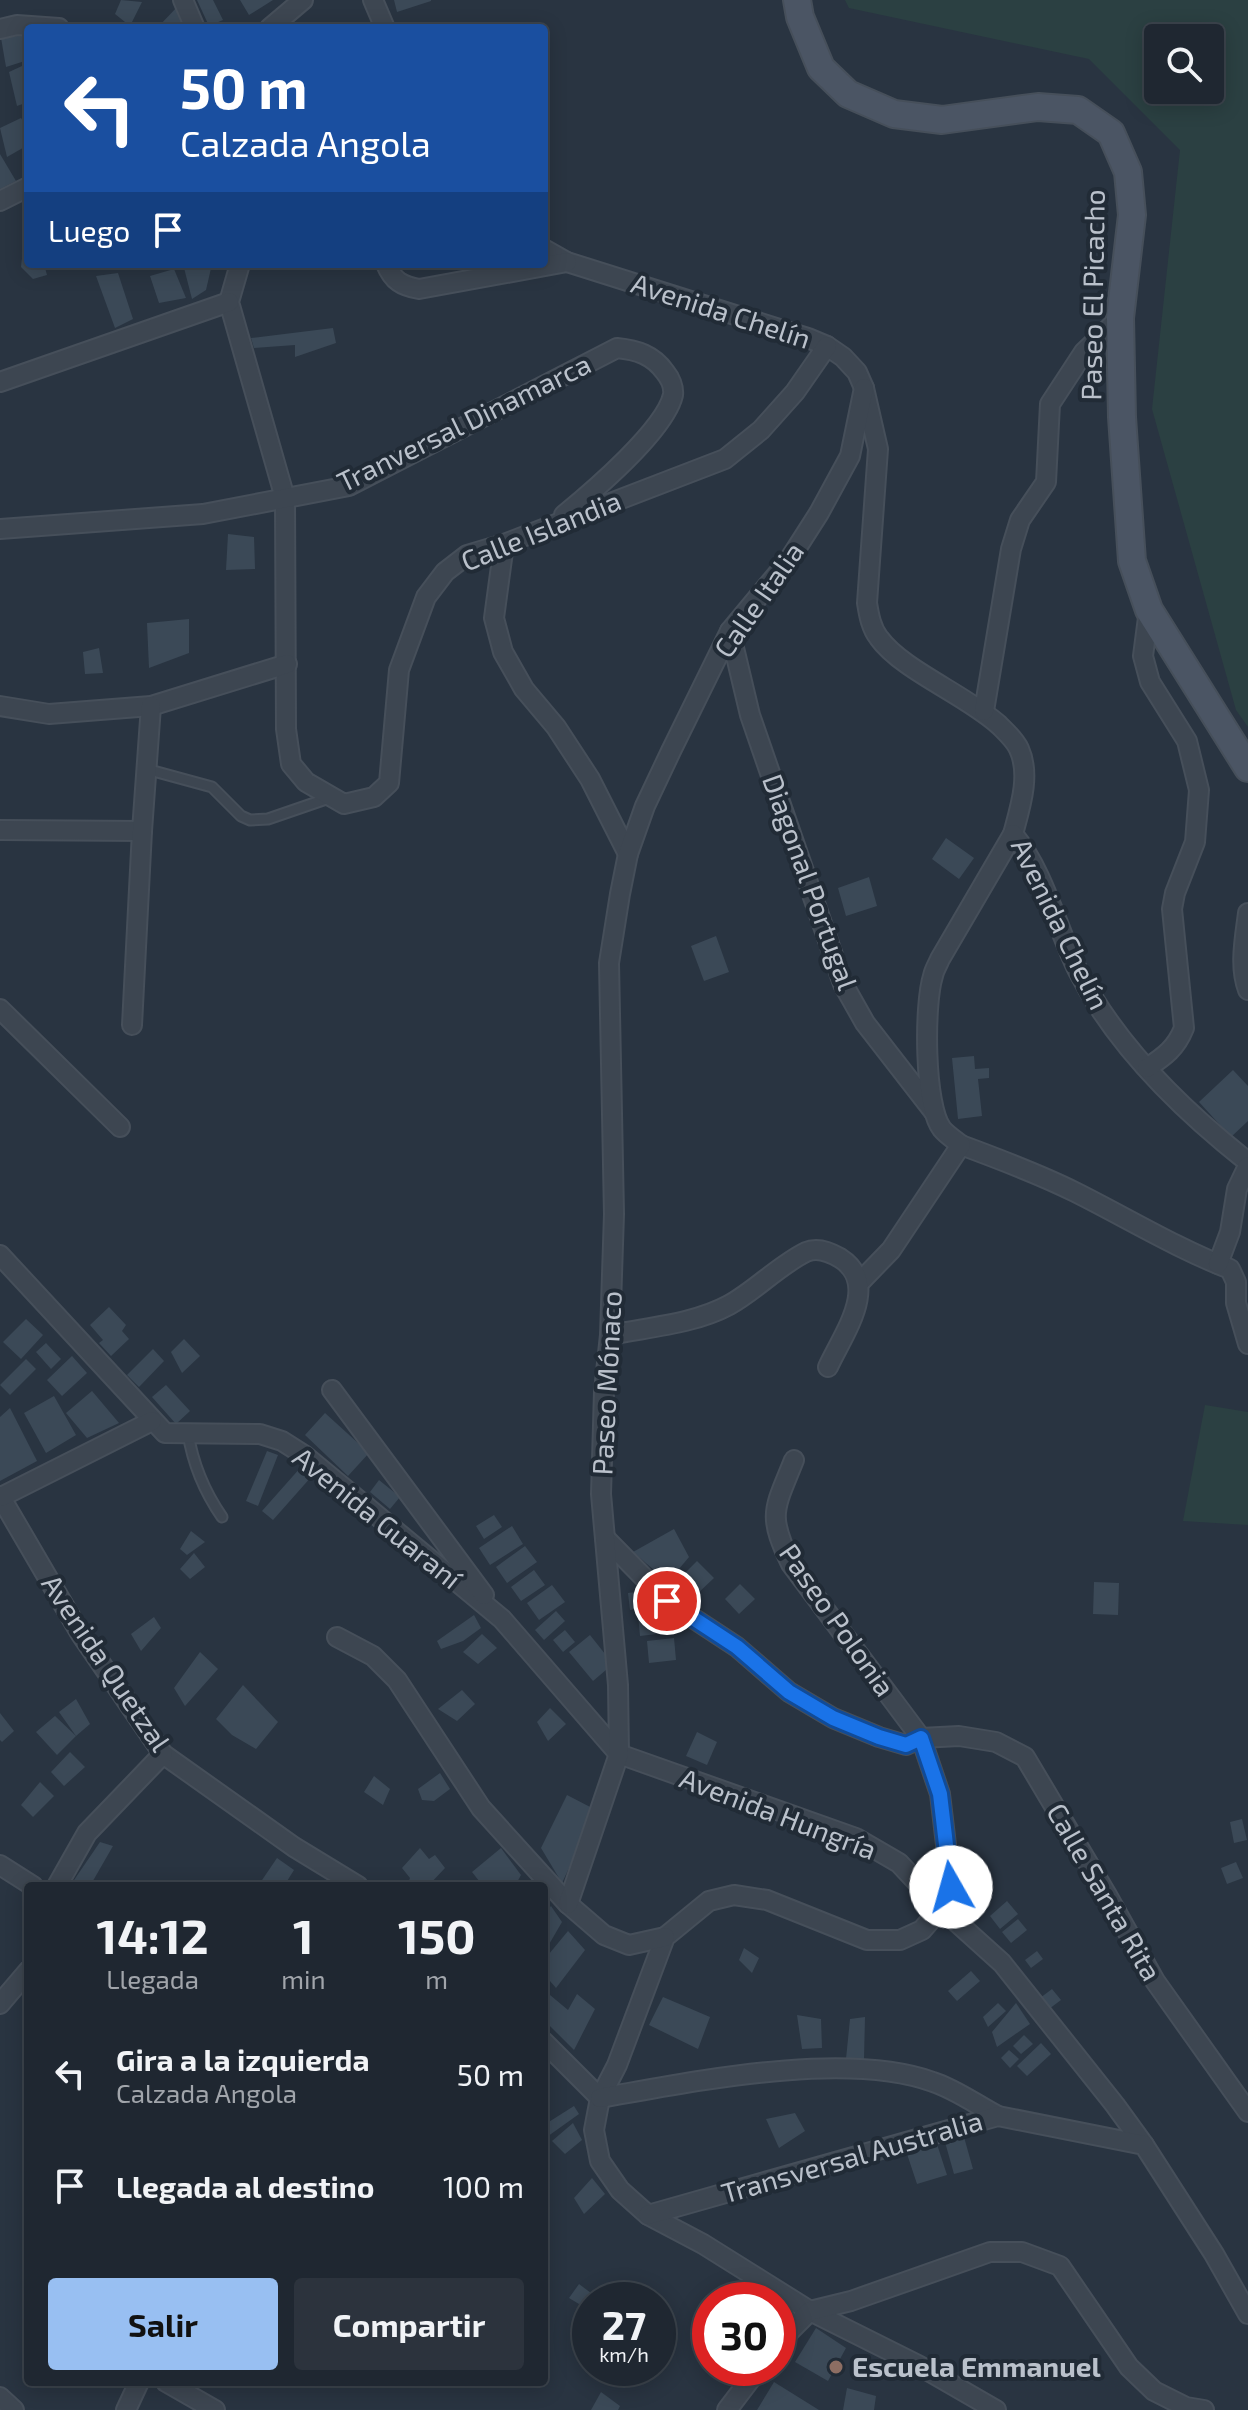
<!DOCTYPE html>
<html lang="es">
<meta charset="utf-8">
<style>
body{margin:0;font-family:"Exo 2",sans-serif;background:#2c333d;color:#f1f3f6;height:100vh;display:flex;flex-direction:column;font-size:30px;white-space:nowrap}
*{box-sizing:border-box;margin:0}
p{font-size:26px;color:#a1a5ab}
.icon{flex:none;width:44px;height:44px;fill:none;stroke:currentColor;stroke-width:2;stroke-linecap:round;stroke-linejoin:round}
.map{position:relative;flex:1;overflow:hidden}
.side{position:absolute;left:24px;top:1882px;width:524px;height:504px;display:flex;flex-direction:column;background:#1f2731;border-radius:8px;box-shadow:0 4px 20px #0003,0 0 0 2px #3c444d}
.side>*{flex:none}
.top-card{position:absolute;left:24px;top:24px;width:524px;height:244px;border-radius:8px;box-shadow:0 4px 20px #0003,0 0 0 2px #3c444d;background:#1a4fa0;color:#fff;overflow:hidden}
.tools{position:absolute;left:1144px;top:24px;display:grid;gap:16px}
.tools a{display:grid;place-items:center;width:80px;height:80px;border-radius:8px;background:#1f2731;box-shadow:0 4px 20px #0003,0 0 0 2px #3c444d;font-size:40px}
.speed{position:absolute;left:572px;top:2282px;display:flex;gap:16px;font-size:40px;font-weight:700;text-align:center}
.speed>*{display:grid;place-content:center;width:104px;height:104px;border-radius:50%;background:#1f2731;box-shadow:0 4px 20px #0003,0 0 0 2px #3c444d;line-height:1}
.speed small{font-size:20px;font-weight:400}
.speed .limit{border:12px solid #d22;background:#fff;color:#111}
.pin{position:absolute;display:grid;place-items:center;width:68px;height:68px;color:#fff;margin:-34px;border:4px solid #fff;border-radius:50%;box-shadow:0 2px 8px #0007}
.me{position:absolute;width:88px;margin:-44px;rotate:353deg;stroke-linejoin:round;filter:drop-shadow(0 0 6px #0008)}
.turn{display:flex;align-items:center;gap:28px;height:168px;padding:0 24px;font-size:36px}
.turn .icon{width:104px;height:104px;stroke-width:2.5}
.turn b{display:block;font-size:56px;line-height:68px}
.then{display:flex;align-items:center;height:76px;padding:0 24px;background:#0003;gap:16px;font-size:30px}
.eta{display:flex;justify-content:space-evenly;align-items:center;height:136px;text-align:center}
.eta b{font-size:48px;font-weight:700;line-height:56px}
.primary-button{display:flex;gap:16px;margin-top:auto;padding:16px 24px}
.primary-button a{flex:1;height:92px;border-radius:8px;background:#98bff2;color:#111;font-size:32px;font-weight:700;line-height:92px;text-align:center}
.primary-button a+a{background:#2c333d;color:#f1f3f6}
ul{padding:0;list-style:none}
li{display:flex;align-items:center;gap:24px;height:112px;padding:0 24px}
li div{flex:1}
li b{display:block;font-size:30px}
li em{font-style:normal}
.map>svg:first-child{display:block}
</style>
<div class="map">
<svg width="1248" height="2410" viewBox="0 0 1248 2410">
<rect width="100%" height="100%" fill="#293441"/>
<g fill="#2b4042" fill-rule="evenodd">
<path d="M845,0H1248V727L1236,710L1152,409L1180,150L1089,59L849,8ZM1158,38H1210V90H1158Z"/>
<polygon points="1205,1405 1248,1412 1248,1525 1183,1521"/>
</g>
<g fill="#3b4957">
<polygon points="121,0 142,2 130,26 115,14"/>
<polygon points="197,0 213,0 223,20 209,26"/>
<polygon points="240,0 273,0 249,15"/>
<polygon points="394,0 431,0 431,1 397,12"/>
<polygon points="179,5 185,28 157,28"/>
<polygon points="7,28 13,37 23,34 28,46 28,60 6,67 0,32"/>
<polygon points="22,66 28,75 28,102 17,106 9,72"/>
<polygon points="21,118 28,128 28,145 7,157 0,128"/>
<polygon points="0,154 16,181 0,189"/>
<polygon points="28,248 28,264 44,264 47,275 33,279 21,267 23,250"/>
<polygon points="183,264 212,264 206,290 192,299"/>
<polygon points="174,269 186,298 159,303 150,276"/>
<polygon points="118,273 133,319 115,328 96,276"/>
<polygon points="333,328 336,343 295,357 295,345 254,348 251,338"/>
<polygon points="228,534 254,537 255,569 226,570"/>
<polygon points="189,619 189,653 149,668 147,623"/>
<polygon points="99,648 103,673 85,674 83,652"/>
<polygon points="946,838 974,858 959,879 932,859"/>
<polygon points="869,877 877,906 846,916 838,888"/>
<polygon points="716,936 729,972 704,981 691,946"/>
<polygon points="974,1056 975,1069 989,1068 989,1078 978,1079 982,1116 958,1119 952,1058"/>
<polygon points="1233,1070 1248,1086 1248,1121 1231,1137 1199,1102"/>
<polygon points="109,1307 126,1325 122,1331 129,1339 111,1356 99,1343 103,1340 90,1325"/>
<polygon points="26,1319 43,1335 21,1359 3,1342"/>
<polygon points="184,1339 200,1356 182,1373 171,1352"/>
<polygon points="46,1343 61,1359 51,1369 36,1352"/>
<polygon points="153,1349 164,1361 139,1387 127,1375"/>
<polygon points="72,1356 87,1373 62,1396 47,1380"/>
<polygon points="26,1359 36,1369 10,1395 0,1385"/>
<polygon points="166,1385 190,1411 176,1424 152,1397"/>
<polygon points="92,1391 119,1423 87,1438 66,1413"/>
<polygon points="54,1396 76,1435 46,1453 24,1413"/>
<polygon points="10,1408 37,1461 0,1481 0,1417"/>
<polygon points="325,1413 369,1453 348,1476 305,1435"/>
<polygon points="267,1451 278,1455 258,1506 246,1501"/>
<polygon points="301,1467 312,1476 273,1520 262,1511"/>
<polygon points="379,1480 400,1497 390,1509 370,1492"/>
<polygon points="494,1515 502,1527 484,1539 476,1526"/>
<polygon points="512,1526 523,1544 490,1565 479,1548"/>
<polygon points="674,1529 689,1557 668,1582 633,1552"/>
<polygon points="191,1531 205,1542 187,1555 180,1549"/>
<polygon points="525,1546 537,1562 507,1583 496,1567"/>
<polygon points="194,1553 205,1567 190,1579 180,1569"/>
<polygon points="697,1561 714,1578 696,1595 680,1578"/>
<polygon points="534,1570 545,1585 521,1601 511,1587"/>
<polygon points="1094,1582 1119,1583 1118,1615 1093,1614"/>
<polygon points="740,1584 755,1599 739,1614 725,1599"/>
<polygon points="552,1585 565,1602 539,1620 527,1603"/>
<polygon points="649,1590 651,1607 630,1610 628,1593"/>
<polygon points="556,1611 565,1621 544,1640 535,1630"/>
<polygon points="672,1612 674,1632 640,1636 638,1615"/>
<polygon points="474,1615 481,1628 463,1641 441,1649 437,1641"/>
<polygon points="154,1617 161,1628 141,1651 131,1634"/>
<polygon points="565,1630 575,1642 563,1652 553,1640"/>
<polygon points="482,1634 497,1648 478,1664 463,1652"/>
<polygon points="590,1635 613,1664 593,1681 569,1652"/>
<polygon points="674,1638 676,1660 649,1663 647,1641"/>
<polygon points="200,1652 218,1669 185,1706 174,1688"/>
<polygon points="243,1685 278,1722 256,1749 232,1735 216,1719"/>
<polygon points="462,1690 475,1704 457,1721 438,1709"/>
<polygon points="76,1699 90,1724 76,1736 59,1712"/>
<polygon points="550,1708 566,1724 548,1741 537,1722"/>
<polygon points="0,1713 14,1731 2,1742 0,1740"/>
<polygon points="55,1716 76,1736 57,1755 36,1732"/>
<polygon points="697,1732 717,1742 707,1765 686,1756"/>
<polygon points="70,1752 85,1767 64,1786 51,1772"/>
<polygon points="440,1773 450,1789 434,1801 422,1800 418,1789"/>
<polygon points="374,1776 390,1789 383,1805 364,1792"/>
<polygon points="40,1782 54,1796 33,1817 21,1805"/>
<polygon points="567,1795 596,1810 562,1883 541,1848"/>
<polygon points="1242,1819 1247,1840 1234,1843 1230,1822"/>
<polygon points="100,1842 113,1846 90,1886 72,1883"/>
<polygon points="420,1848 429,1859 435,1855 445,1868 428,1886 407,1886 410,1878 402,1868"/>
<polygon points="501,1848 521,1875 515,1886 483,1886 472,1872"/>
<polygon points="277,1858 294,1870 284,1886 258,1886"/>
<polygon points="1236,1862 1243,1878 1227,1884 1221,1868"/>
<polygon points="1007,1901 1018,1914 1000,1929 990,1916"/>
<polygon points="551,1906 562,1922 544,1953 544,1914"/>
<polygon points="1018,1919 1027,1930 1011,1943 1002,1932"/>
<polygon points="568,1931 585,1950 556,1988 544,1974 544,1960"/>
<polygon points="744,1948 759,1958 752,1973 739,1960"/>
<polygon points="1037,1951 1043,1959 1031,1968 1025,1960"/>
<polygon points="971,1971 980,1981 957,2001 948,1991"/>
<polygon points="1052,1989 1061,2000 1045,2012 1036,2001"/>
<polygon points="544,1990 568,2010 577,1994 595,2009 574,2050 544,2020"/>
<polygon points="663,1997 710,2017 698,2049 649,2025"/>
<polygon points="998,2003 1006,2011 988,2027 983,2017"/>
<polygon points="1016,2003 1030,2024 997,2047 992,2032"/>
<polygon points="797,2015 821,2019 822,2048 802,2049"/>
<polygon points="865,2017 864,2059 846,2059 850,2019"/>
<polygon points="1024,2035 1033,2044 1021,2054 1013,2046"/>
<polygon points="1041,2043 1051,2054 1027,2076 1017,2066"/>
<polygon points="1009,2050 1019,2059 1010,2068 1001,2058"/>
<polygon points="574,2106 579,2114 544,2139 544,2125"/>
<polygon points="795,2113 805,2131 779,2148 766,2119"/>
<polygon points="573,2123 582,2140 565,2154 552,2141"/>
<polygon points="962,2130 973,2169 954,2174 943,2135"/>
<polygon points="935,2138 947,2175 917,2184 905,2148"/>
<polygon points="592,2178 605,2194 584,2214 574,2198"/>
<polygon points="579,2284 591,2293 584,2307 569,2298"/>
<polygon points="590,2306 590,2347 574,2337"/>
<polygon points="816,2328 846,2348 828,2381 795,2362"/>
<polygon points="774,2382 819,2410 757,2410"/>
<polygon points="847,2388 876,2396 874,2410 843,2410"/>
<polygon points="601,2392 620,2406 618,2410 591,2410"/>
</g>
<g fill="none" stroke-linecap="round" stroke-linejoin="round">
<defs>
<g id="lane">
<polyline points="146,769 212,787 241,816 250,820 268,819 332,797"/>
<path d="M188,1433C193,1465 204,1491 222,1517"/>
</g>
<g id="street">
<polyline points="183,0 195,28"/>
<polyline points="373,0 385,28"/>
<polyline points="270,28 303,0"/>
<polyline points="0,29 17,25 59,28"/>
<polyline points="0,201 28,187"/>
<path d="M544,249L567,262L808,338L827,346L843,357L857,372L864,388L878,449L867,603C869,615 871,628 879,638C902,670 966,695 999,725C1006,732 1015,740 1019,749C1031,775 1020,808 1013,834C1045,873 1056,926 1078,971C1116,1046 1182,1110 1248,1162"/>
<polyline points="240,264 229,302 285,498 286,729 291,764 306,782 344,804 374,797 389,783 399,670 426,597 445,572 467,555 504,544 725,459 761,430 795,392 827,346"/>
<path d="M386,264C393,281 402,286 419,289L567,262"/>
<polyline points="0,382 229,302"/>
<path d="M0,529L203,514L349,486L617,348C637,350 653,355 665,372C670,378 674,387 673,395C665,430 592,492 564,515"/>
<polyline points="504,544 494,618 503,652 524,689 556,727 590,779 628,854"/>
<polyline points="730,631 750,715 843,984 865,1023 934,1112"/>
<polyline points="0,706 49,714 151,706 287,664"/>
<polyline points="984,711 1011,549 1020,520 1046,482 1050,404 1084,352 1120,318"/>
<polyline points="0,830 142,831"/>
<path d="M1248,913C1245,938 1239,966 1248,990"/>
<polyline points="0,1009 120,1127"/>
<polyline points="132,1025 142,831 151,706"/>
<path d="M1147,1068C1165,1056 1176,1048 1184,1028L1172,909L1175,893L1195,842L1199,790L1187,741L1150,682L1143,656L1149,610"/>
<path d="M961,1145C999,1159 1039,1174 1075,1192C1127,1218 1176,1248 1230,1269L1236,1282V1303L1248,1344"/>
<polyline points="0,1255 165,1433 260,1434 282,1441 304,1455 502,1619 619,1754 856,1838 899,1863 941,1908 1002,1963 1115,2105 1144,2145"/>
<polyline points="1218,1264 1230,1232 1237,1189 1248,1166"/>
<path d="M860,1282L891,1250L961,1145C955,1140 947,1135 942,1129C924,1106 924,1004 933,976C934,970 938,964 940,959L1013,834"/>
<path d="M610,1335C649,1327 694,1324 729,1305C756,1290 778,1266 806,1252C817,1247 830,1252 840,1258C881,1284 843,1334 828,1367"/>
<polyline points="332,1390 484,1595"/>
<path d="M794,1460C774,1510 767,1514 791,1564L921,1738L940,1794L951,1887L941,1908L922,1930L900,1940H867L767,1900L734,1895L709,1901L665,1937L617,2065L600,2098L594,2130L600,2161L620,2190L648,2215L703,2244L810,2311L918,2365L996,2410"/>
<polyline points="0,1496 80,1633 163,1754 294,1847 358,1886"/>
<polyline points="1,1497 152,1421"/>
<polyline points="605,1538 667,1601 737,1647 789,1692 833,1718 879,1737 906,1745 921,1738 959,1736 996,1742 1025,1757 1107,1895 1155,1981 1248,2112"/>
<polyline points="337,1637 373,1656 397,1680 481,1808 568,1904 604,1935 629,1945 665,1937"/>
<polyline points="0,1865 33,1886"/>
<polyline points="57,1886 87,1833 163,1754"/>
<polyline points="568,1904 619,1754 618,1685 601,1494 604,1391 610,1335 614,1214 609,963 620,894 628,854 645,806 671,751 730,631 789,560 819,513 850,456 864,388"/>
<polyline points="0,2004 28,1971"/>
<polyline points="544,2042 600,2098"/>
<path d="M600,2098C693,2082 844,2050 933,2082C955,2089 977,2105 998,2116"/>
<polyline points="648,2215 998,2116 1144,2145 1214,2254 1248,2314"/>
<polyline points="778,2343 810,2311 851,2301 990,2252 1022,2252 1060,2266 1129,2367 1154,2391 1186,2407 1204,2410"/>
<polyline points="166,2382 215,2410"/>
<polyline points="0,2397 14,2410"/>
<polyline points="126,2410 139,2382"/>
<polyline points="727,2410 759,2368"/>
</g>
<polyline id="secondary" points="797,0 800,17 821,68 848,94 894,114 942,120 1038,107 1078,110 1111,133 1128,172 1132,215 1120,318 1122,417 1132,561 1149,610 1248,768"/>
</defs>
<use href="#lane" stroke="#464f5a" stroke-width="13"/>
<use href="#street" stroke="#464f5a" stroke-width="22"/>
<use href="#secondary" stroke="#464f5a" stroke-width="30"/>
<use href="#lane" stroke="#3d4651" stroke-width="9"/>
<use href="#street" stroke="#3d4651" stroke-width="18"/>
<use href="#secondary" stroke="#4b5564" stroke-width="26"/>
</g>
<g fill="none" stroke-linecap="round" stroke-linejoin="round">
<defs>
<polyline id="route" points="667,1601 737,1647 789,1692 833,1718 879,1737 906,1745 921,1738 940,1794 951,1887"/>
</defs>
<use href="#route" stroke="#114b97" stroke-width="20"/>
<use href="#route" stroke="#1a73e8" stroke-width="14"/>
</g>
<circle fill="#8d6e63" stroke="#212b36" stroke-width="3" cx="836" cy="2367" r="8"/>
<g text-anchor="middle" stroke-width="8" stroke-linejoin="round" paint-order="stroke">
<g font-size="28" fill="#bac1cb" stroke="#212b36">
<text transform="translate(1093 295) rotate(-89)" y="10">Paseo El Picacho</text>
<text transform="translate(721 311) rotate(18)" y="10">Avenida Chelín</text>
<text transform="translate(464 423) rotate(-26)" y="10">Tranversal Dinamarca</text>
<text transform="translate(541 531) rotate(-22)" y="10">Calle Islandia</text>
<text transform="translate(759 600) rotate(-55)" y="10">Calle Italia</text>
<text transform="translate(810 882) rotate(70)" y="10">Diagonal Portugal</text>
<text transform="translate(1060 924) rotate(64)" y="10">Avenida Chelín</text>
<text transform="translate(607 1383) rotate(-87)" y="10">Paseo Mónaco</text>
<text transform="translate(377 1518) rotate(39)" y="10">Avenida Guaraní</text>
<text transform="translate(837 1620) rotate(55)" y="10">Paseo Polonia</text>
<text transform="translate(106 1663) rotate(56)" y="10">Avenida Quetzal</text>
<text transform="translate(778 1814) rotate(21)" y="10">Avenida Hungría</text>
<text transform="translate(1104 1892) rotate(60)" y="10">Calle Santa Rita</text>
<text transform="translate(852 2157) rotate(-16)" y="10">Transversal Australia</text>
</g>
<g font-size="28" font-weight="bold" fill="#bac1cb" stroke="#212b36" text-anchor="start">
<text x="852" y="2377">Escuela Emmanuel</text>
</g>
</g>
</svg>
<div class="tools">
<a><svg class="icon" aria-label="search" viewBox="0 0 24 24"><circle cx="10" cy="10" r="6"/><path d="M15 15l6 6"/></svg></a>
</div>
<div class="speed"><div>27<small>km/h</small></div><div class="limit">30</div></div>
<div class="pin" style="left:667px;top:1601px;background:#d93025"><svg class="icon" aria-label="arrive" viewBox="0 0 24 24"><path d="M6 21V4h12l-3 4 3 4H6"/></svg></div>
<svg class="me" style="left:951px;top:1887px" viewBox="-20 -20 40 40"><circle r="19" fill="#fff"/><path d="M0-13L10 11 0 6-10 11z" fill="#1a73e8"/></svg>
<div class="top-card">
<div class="turn"><svg class="icon" aria-label="left" viewBox="0 0 24 24"><path d="M17 20v-9H6M10 6l-5 5 5 5"/></svg><div><b>50 m</b>Calzada Angola</div></div>
<div class="then">Luego<svg class="icon" aria-label="arrive" viewBox="0 0 24 24"><path d="M6 21V4h12l-3 4 3 4H6"/></svg></div>
</div>
<section class="side">
<div class="eta">
<div><b>14:12</b><p>Llegada</p></div>
<div><b>1</b><p>min</p></div>
<div><b>150</b><p>m</p></div>
</div>
<ul>
<li><svg class="icon" aria-label="left" viewBox="0 0 24 24"><path d="M17 20v-9H6M10 6l-5 5 5 5"/></svg><div><b>Gira a la izquierda</b><p>Calzada Angola</p></div><em>50 m</em></li>
<li><svg class="icon" aria-label="arrive" viewBox="0 0 24 24"><path d="M6 21V4h12l-3 4 3 4H6"/></svg><div><b>Llegada al destino</b></div><em>100 m</em></li>
</ul>
<div class="primary-button"><a>Salir</a><a>Compartir</a></div>
</section>
</div>
